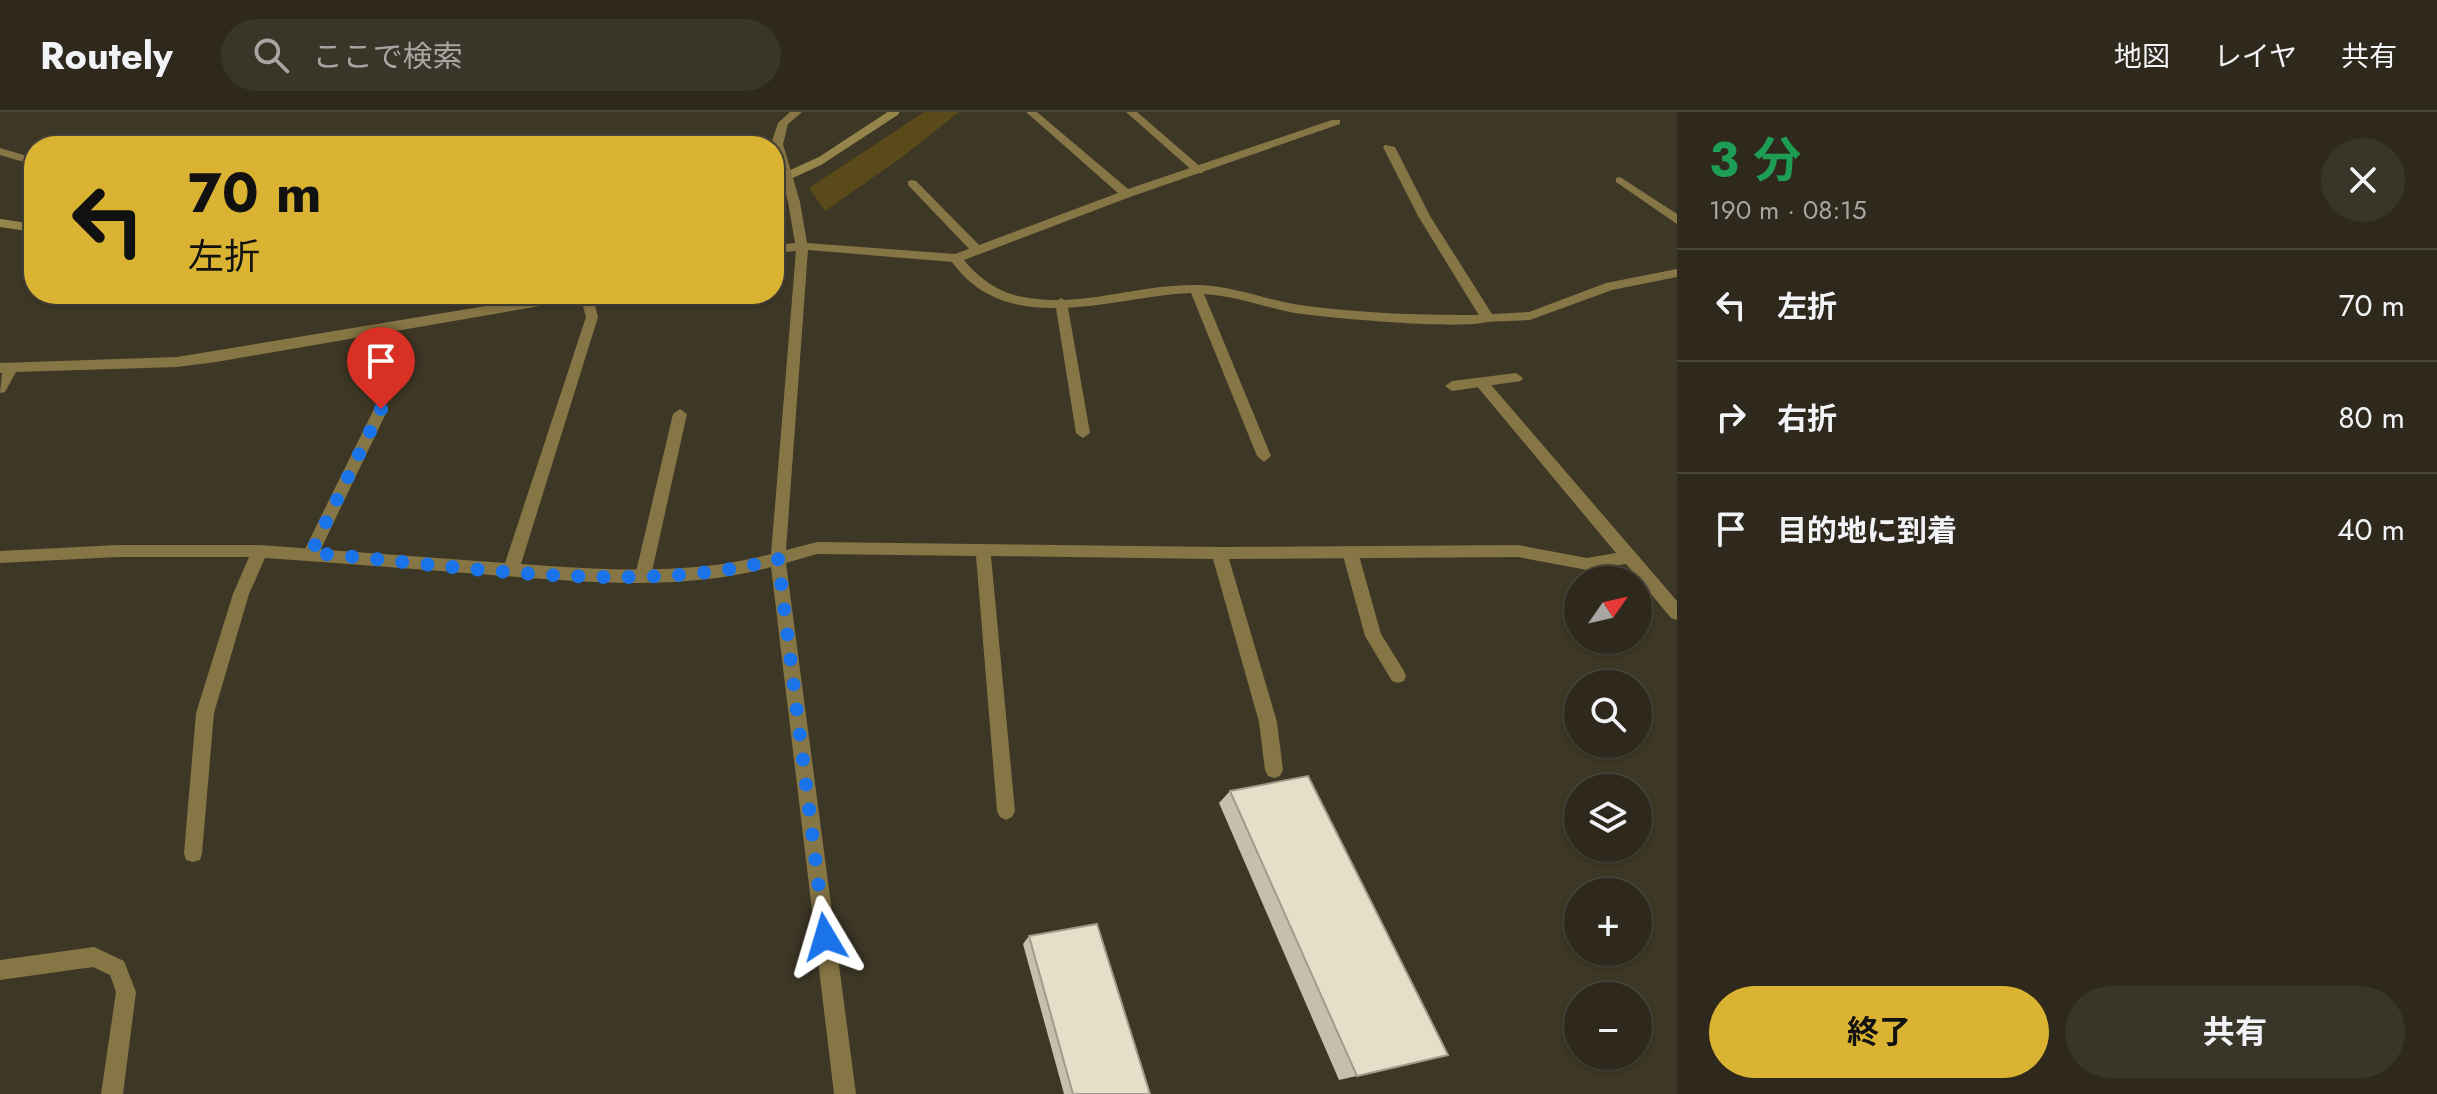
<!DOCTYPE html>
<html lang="ja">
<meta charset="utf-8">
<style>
body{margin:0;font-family:Jost,"Noto Sans JP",sans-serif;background:#3a3529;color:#f1f3f6;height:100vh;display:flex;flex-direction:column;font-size:30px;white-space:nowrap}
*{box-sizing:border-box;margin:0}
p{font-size:26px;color:#a7a6a3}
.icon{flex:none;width:44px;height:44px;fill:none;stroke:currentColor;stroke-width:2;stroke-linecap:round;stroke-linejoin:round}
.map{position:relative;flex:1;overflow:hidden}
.side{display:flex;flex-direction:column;background:#2e291c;width:760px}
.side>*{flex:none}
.hud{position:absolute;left:24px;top:24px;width:760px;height:168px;border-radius:32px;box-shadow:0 2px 6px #0004,0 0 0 2px #49453b;background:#dab333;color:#111;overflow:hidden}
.needle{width:52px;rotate:56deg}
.buttons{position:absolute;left:1564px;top:454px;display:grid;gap:16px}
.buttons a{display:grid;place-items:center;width:88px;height:88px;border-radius:50%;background:#2e291c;box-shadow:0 2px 6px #0004,0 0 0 2px #49453b;font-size:40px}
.pin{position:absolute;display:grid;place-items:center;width:68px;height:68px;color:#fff;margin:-82px -34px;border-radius:50% 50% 50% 0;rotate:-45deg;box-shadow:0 0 8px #0007}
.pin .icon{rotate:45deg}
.me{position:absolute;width:88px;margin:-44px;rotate:353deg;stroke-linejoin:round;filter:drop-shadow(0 0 6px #0008)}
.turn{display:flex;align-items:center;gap:28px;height:168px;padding:0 32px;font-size:36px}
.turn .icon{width:104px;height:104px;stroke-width:2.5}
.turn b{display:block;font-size:56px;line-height:68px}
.round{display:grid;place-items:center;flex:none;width:84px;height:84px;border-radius:42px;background:#3a3529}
.head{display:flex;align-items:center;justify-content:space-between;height:136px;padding:0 32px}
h1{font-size:48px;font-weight:700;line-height:60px;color:#1e9e55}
.primary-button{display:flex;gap:16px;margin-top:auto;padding:16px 32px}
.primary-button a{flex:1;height:92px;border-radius:48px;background:#dab333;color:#111;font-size:32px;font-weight:700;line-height:92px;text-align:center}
.primary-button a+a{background:#3a3529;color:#f1f3f6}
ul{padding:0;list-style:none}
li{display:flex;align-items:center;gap:24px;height:112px;padding:0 32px;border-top:2px solid #49453b}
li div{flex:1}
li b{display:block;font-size:30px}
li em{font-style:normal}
header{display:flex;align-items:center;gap:48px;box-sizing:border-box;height:112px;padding:0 40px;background:#2e291c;border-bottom:2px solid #49453b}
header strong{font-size:38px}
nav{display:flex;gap:44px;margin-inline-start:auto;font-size:28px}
.search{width:560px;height:72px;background:#3a3529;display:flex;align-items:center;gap:20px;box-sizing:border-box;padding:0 28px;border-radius:44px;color:#a7a6a3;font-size:30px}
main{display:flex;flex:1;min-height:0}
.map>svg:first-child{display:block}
</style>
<header>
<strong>Routely</strong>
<div class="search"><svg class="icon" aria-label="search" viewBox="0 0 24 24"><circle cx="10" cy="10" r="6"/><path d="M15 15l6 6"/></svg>ここで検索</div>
<nav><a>地図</a><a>レイヤ</a><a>共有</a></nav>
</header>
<main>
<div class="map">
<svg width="1677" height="982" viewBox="0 0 1677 982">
<rect width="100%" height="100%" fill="#3d3726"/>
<polygon fill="#5a4a19" points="924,0 959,0 901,46 825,99 809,76"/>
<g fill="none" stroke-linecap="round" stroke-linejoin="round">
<g stroke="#96854b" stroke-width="8">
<polyline points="774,70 820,49 895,0"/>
<polyline points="0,111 34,116"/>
</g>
<g fill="#867545" fill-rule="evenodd">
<polygon points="1126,0 1137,0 1203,57 1203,61 1195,61"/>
<polygon points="1385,33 1395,35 1430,104 1492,202 1529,200 1606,171 1677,157 1677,165 1612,178 1530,208 1483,210 1418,104 1383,35"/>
<polygon points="0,36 34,46 34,53 0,43"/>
<polygon points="1620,65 1677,102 1677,112 1616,70 1616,66"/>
<polygon points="912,68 916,69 981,135 981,141 973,141 908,73 908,69"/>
<polygon points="1061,186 1067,190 1090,321 1083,326 1076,321 1055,190"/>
<polygon points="1516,261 1523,266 1521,269 1452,279 1445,274 1452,269"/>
<polygon points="381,292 388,297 319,441 316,445 306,445 303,441 374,297"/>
<polygon points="680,297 687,302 651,464 649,469 637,469 635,464 673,302"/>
<polygon points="1350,434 1355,436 1358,440 1381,522 1404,559 1406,564 1404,569 1398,571 1392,569 1365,524 1342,440 1345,436"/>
</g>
<g fill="#867545" fill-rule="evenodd">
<path d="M790,0H802L788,12L783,32L800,90L807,131L955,142L1118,81L1026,0H1037L1128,77L1332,8H1340V12L1130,85L964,148C977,165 997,179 1018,184C1078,198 1139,171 1199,173C1234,174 1266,188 1300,193C1362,202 1425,203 1488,203L1494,207C1479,221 1323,205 1294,201C1264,195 1235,184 1204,182L1271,344L1264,350L1257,344L1191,181C1113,184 1008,228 952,150L808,138L786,438L817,430L1219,435L1518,433L1587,446L1616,441L1476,273V267H1486L1677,489V508L1671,506L1626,452L1587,458L1518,445L1229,447L1277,610L1283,658L1280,664L1274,666L1268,664L1265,658L1259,610L1213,447L991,444L1015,699L1012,705L1006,708L1000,705L997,699L976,444L817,442L786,451L856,982H834L771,455C681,480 583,470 491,463C416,457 340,451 265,446L249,482L214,601L202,741L200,748L193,750L186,748L184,741L196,601L233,482L249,445H117L0,451V439L117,433H260L505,451L586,205L581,187L216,250L177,255L16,260L5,280L0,281L2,261H0V251L177,245L558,182H592L598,205L521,452C603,458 691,464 771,442L796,139L774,141V133L795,131L788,90L771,32L778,11Z"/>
<polygon points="94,835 124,849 136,880 123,982 101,982 116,880 110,863 93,855 0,868 0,848"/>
</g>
</g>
<g fill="#c6bfad">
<polygon points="1230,679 1448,943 1339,968 1219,691"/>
<polygon points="1029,824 1150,982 1064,982 1023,832"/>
</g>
<g fill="#e6dec9" stroke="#a19b8d" stroke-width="2">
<polygon points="1308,664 1448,943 1357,964 1230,679"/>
<polygon points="1097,812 1150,982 1073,982 1029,824"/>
</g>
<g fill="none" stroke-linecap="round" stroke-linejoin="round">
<path stroke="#1a73e8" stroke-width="14" stroke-dasharray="0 25.2" d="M381,297L311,441C457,453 636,485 778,447L825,825"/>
</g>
</svg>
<div class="buttons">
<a><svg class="needle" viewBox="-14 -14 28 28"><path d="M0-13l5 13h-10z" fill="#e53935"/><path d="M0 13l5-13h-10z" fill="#a7a6a3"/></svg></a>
<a><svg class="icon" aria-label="search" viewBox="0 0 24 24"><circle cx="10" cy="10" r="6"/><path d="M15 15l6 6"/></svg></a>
<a><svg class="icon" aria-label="layers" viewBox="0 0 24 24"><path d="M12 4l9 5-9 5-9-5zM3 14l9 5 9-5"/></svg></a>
<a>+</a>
<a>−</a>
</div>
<div class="pin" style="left:381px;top:297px;background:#d93025"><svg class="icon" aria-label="arrive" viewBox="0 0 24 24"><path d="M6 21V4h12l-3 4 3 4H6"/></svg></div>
<svg class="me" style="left:825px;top:825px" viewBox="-20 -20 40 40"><path d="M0-17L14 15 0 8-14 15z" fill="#1a73e8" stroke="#fff" stroke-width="4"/></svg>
<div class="hud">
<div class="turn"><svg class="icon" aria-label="left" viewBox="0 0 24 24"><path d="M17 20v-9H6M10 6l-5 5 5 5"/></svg><div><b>70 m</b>左折</div></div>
</div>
</div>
<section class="side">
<div class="head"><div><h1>3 分</h1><p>190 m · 08:15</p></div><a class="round"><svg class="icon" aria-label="close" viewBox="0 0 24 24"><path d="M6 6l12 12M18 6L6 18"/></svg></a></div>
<ul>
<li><svg class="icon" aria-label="left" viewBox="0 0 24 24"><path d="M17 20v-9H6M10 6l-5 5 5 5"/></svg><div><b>左折</b></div><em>70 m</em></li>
<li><svg class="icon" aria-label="right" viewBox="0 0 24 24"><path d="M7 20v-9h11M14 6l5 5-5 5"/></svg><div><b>右折</b></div><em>80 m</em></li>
<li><svg class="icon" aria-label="arrive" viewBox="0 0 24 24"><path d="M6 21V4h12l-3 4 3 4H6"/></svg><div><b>目的地に到着</b></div><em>40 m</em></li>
</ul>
<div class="primary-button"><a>終了</a><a>共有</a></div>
</section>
</main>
